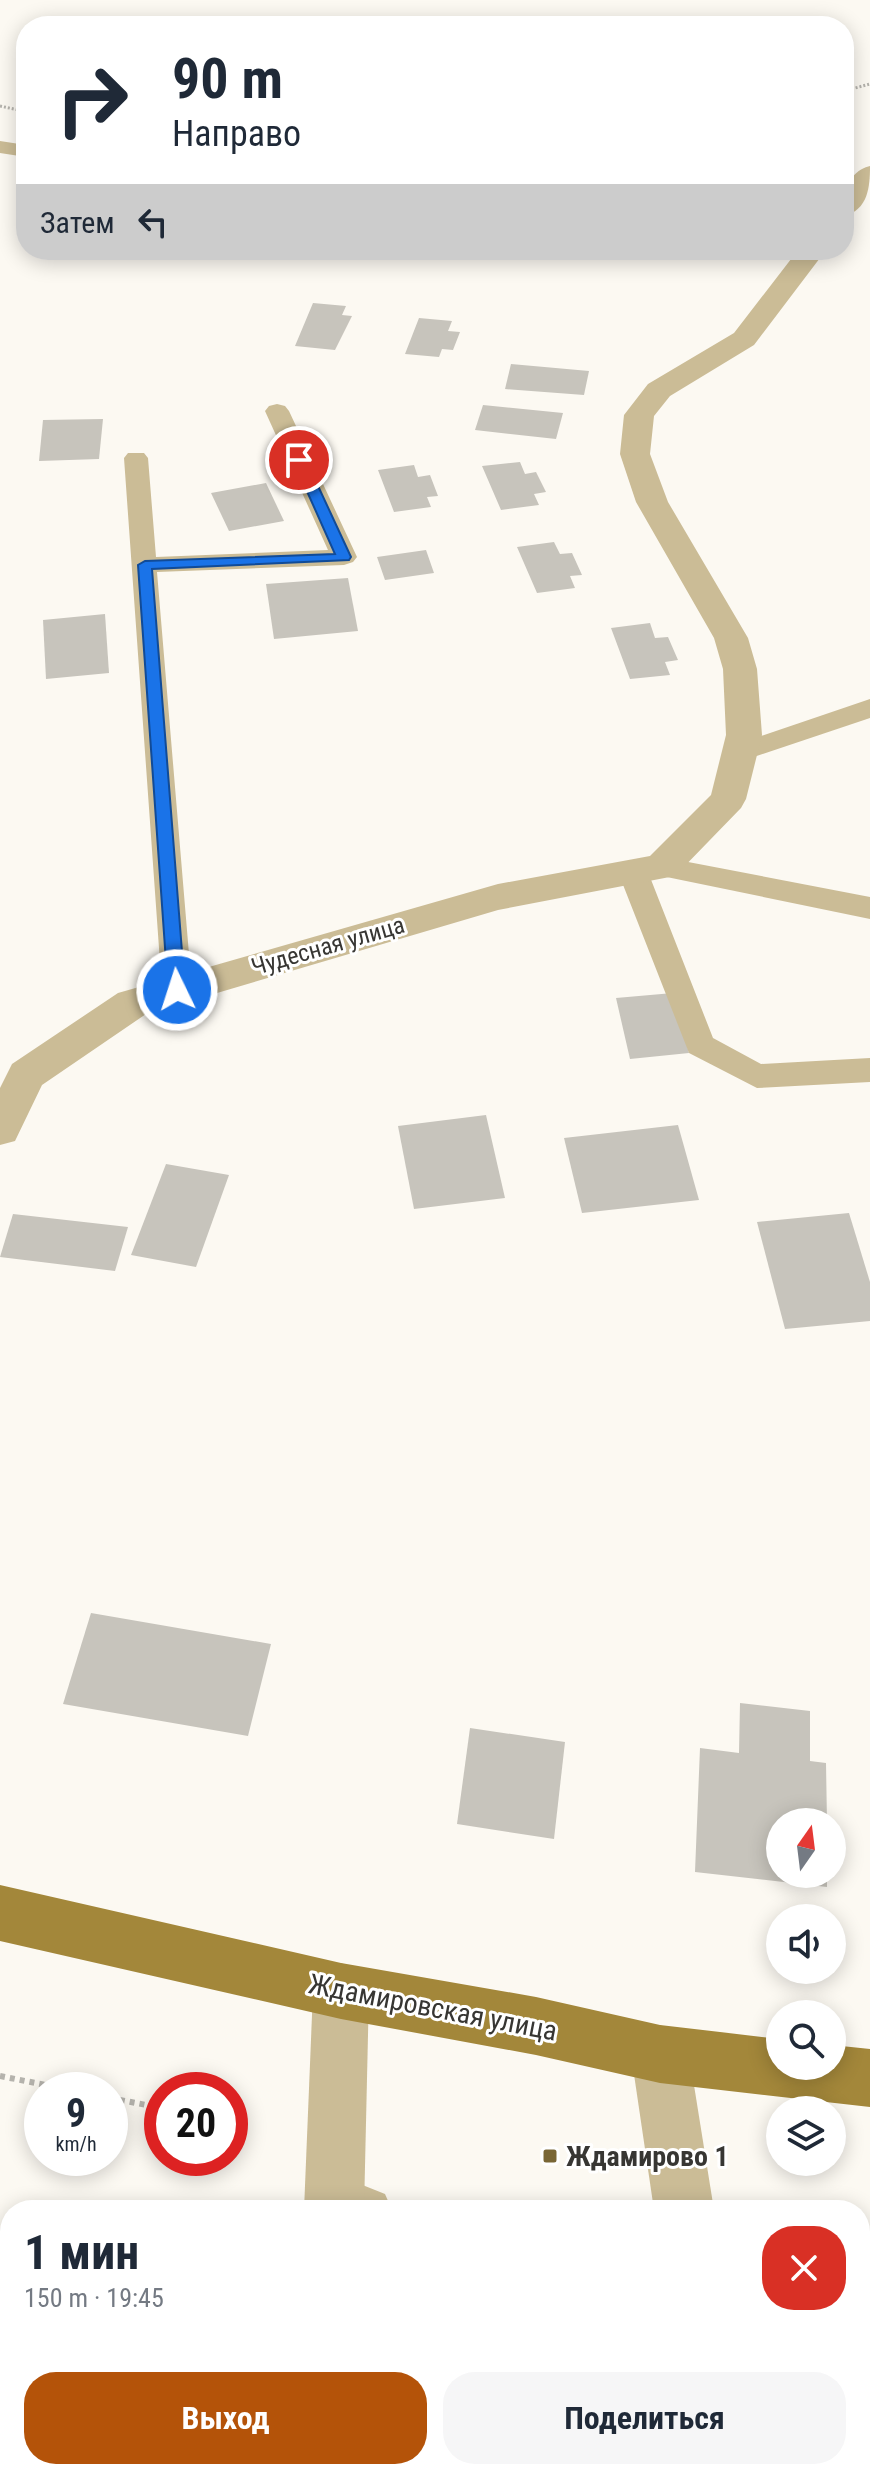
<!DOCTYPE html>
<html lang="ru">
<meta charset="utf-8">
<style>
body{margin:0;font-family:"Roboto Condensed",sans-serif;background:#f6f6f7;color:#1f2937;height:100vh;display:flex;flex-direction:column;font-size:30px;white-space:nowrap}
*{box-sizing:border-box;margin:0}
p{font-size:26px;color:#747a83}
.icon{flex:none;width:44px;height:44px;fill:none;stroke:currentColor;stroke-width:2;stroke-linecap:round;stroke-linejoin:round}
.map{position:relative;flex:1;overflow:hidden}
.drawer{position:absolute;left:0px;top:2200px;width:870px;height:280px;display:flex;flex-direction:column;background:#fff;border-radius:32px 32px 0 0;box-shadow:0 4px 20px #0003}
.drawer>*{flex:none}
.top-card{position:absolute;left:16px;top:16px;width:838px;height:244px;border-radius:32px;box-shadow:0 4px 20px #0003;background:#fff;color:#1f2937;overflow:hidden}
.needle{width:52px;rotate:14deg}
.controls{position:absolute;left:766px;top:1808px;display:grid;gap:16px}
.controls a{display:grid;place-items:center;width:80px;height:80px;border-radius:50%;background:#fff;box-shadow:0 4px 20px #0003;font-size:40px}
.speed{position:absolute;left:24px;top:2072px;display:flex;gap:16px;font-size:40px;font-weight:700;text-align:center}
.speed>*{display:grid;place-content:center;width:104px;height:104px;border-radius:50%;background:#fff;box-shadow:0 4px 20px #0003;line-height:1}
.speed small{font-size:20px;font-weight:400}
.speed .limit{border:12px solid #d22;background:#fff;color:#111}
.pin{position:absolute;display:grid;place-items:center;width:68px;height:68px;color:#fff;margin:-34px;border:4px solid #fff;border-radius:50%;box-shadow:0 2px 8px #0007}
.me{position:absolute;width:88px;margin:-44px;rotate:356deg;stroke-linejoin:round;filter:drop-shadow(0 0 6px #0008)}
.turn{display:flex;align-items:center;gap:28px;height:168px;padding:0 24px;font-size:36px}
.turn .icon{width:104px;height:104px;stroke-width:2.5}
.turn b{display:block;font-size:56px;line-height:68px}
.then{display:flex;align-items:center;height:76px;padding:0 24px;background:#0003;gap:16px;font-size:30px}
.round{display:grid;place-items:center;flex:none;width:84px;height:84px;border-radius:32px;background:#f6f6f7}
.head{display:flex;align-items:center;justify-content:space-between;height:136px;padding:0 24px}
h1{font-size:48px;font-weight:700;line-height:60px}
.button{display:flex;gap:16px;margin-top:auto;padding:16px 24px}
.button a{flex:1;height:92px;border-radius:32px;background:#b45309;color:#fff;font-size:32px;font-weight:700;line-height:92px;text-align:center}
.button a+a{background:#f6f6f7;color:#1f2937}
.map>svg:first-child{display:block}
</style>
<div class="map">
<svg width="870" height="2480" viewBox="0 0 870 2480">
<rect width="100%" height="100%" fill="#fcf9f2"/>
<g fill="#c7c4bc">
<polygon points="313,303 346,306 342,315 352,316 335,350 295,346"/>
<polygon points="419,318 452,321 448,331 460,332 453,350 442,349 439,357 405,354"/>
<polygon points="511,364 589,371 584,395 505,389"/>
<polygon points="483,405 563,413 556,439 475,430"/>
<polygon points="103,419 99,459 39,461 43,420"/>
<polygon points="520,462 525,474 536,472 546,492 534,494 539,505 501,510 482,466"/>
<polygon points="414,465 418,477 430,475 438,496 427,497 431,507 394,512 378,470"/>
<polygon points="266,483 284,521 229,531 211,493"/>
<polygon points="554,542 560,554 572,553 582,575 570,576 575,588 537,593 517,547"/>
<polygon points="426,550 434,573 385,580 377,557"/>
<polygon points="348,578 358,631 274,639 266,584"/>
<polygon points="105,614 109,673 46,679 43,620"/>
<polygon points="650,623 655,638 668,637 678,660 665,662 670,675 630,679 611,628"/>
<polygon points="673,993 689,1053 630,1059 616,998"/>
<polygon points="486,1115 505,1198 414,1209 398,1126"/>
<polygon points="678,1125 699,1200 582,1213 564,1138"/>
<polygon points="166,1164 229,1175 196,1267 131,1255"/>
<polygon points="849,1213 870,1282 870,1321 785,1329 757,1222"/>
<polygon points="13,1214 128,1227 115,1271 0,1257"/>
<polygon points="91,1613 271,1644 248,1736 63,1704"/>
<polygon points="740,1703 810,1711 810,1761 826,1763 827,1822 780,1822 780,1874 827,1874 827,1887 695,1872 700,1748 739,1753"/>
<polygon points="470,1728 565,1742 554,1839 457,1824"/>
<rect x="381" y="2470" width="109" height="10"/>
</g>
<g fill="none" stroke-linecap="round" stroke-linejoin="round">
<g stroke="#b5b3ad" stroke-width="3" stroke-dasharray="2 2" stroke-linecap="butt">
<polyline points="844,91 870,84"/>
<polyline points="0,106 23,111"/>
</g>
<g stroke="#b5b3ad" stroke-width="6" stroke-dasharray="5 5" stroke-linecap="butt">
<polyline points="0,2076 71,2090"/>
<polyline points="110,2098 162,2108"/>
</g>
<g fill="#cbbc96" fill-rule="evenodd">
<polygon points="0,141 26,145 26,157 0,153"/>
<polygon points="277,404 285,406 289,411 357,557 353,562 344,565 157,572 192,990 188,998 177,1001 166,998 162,990 124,458 128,453 144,453 148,458 156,557 328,550 265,411 269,406"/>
<polygon points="870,699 870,718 739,762 729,759 725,753 729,747"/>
<polygon points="662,857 870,897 870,919 652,874 647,867 652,860"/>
<polygon points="633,862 643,865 648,872 713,1038 761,1064 870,1058 870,1082 757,1088 689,1053 618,872 623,865"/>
<polygon points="335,2174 385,2194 392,2210 317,2210 312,2197 319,2181"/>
</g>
<g fill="#cbbc96" fill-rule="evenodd">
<path d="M870,166C870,187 868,210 844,216C844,195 846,172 870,166Z"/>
<polygon points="798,250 826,250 754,345 670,396 654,416 650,454 668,502 748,638 757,669 762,735 746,799 741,808 675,876 498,910 146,1014 42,1085 15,1141 0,1145 0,1088 12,1064 118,993 498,884 650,856 711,795 726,735 723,669 714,638 636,502 620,454 624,415 648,384 734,333"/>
<polygon points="341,1963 361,1971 369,1991 364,2210 304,2210 313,1991 321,1971"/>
<polygon points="660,2025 680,2034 689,2054 714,2210 654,2210 631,2054 640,2034"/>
<polygon points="860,2444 870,2450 870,2480 817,2480 813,2470 860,2470"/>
<polygon points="281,2470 345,2470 344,2480 280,2480"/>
</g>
<polygon fill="#a3873a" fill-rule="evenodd" points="0,1885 341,1963 536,1997 660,2025 780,2039 780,2066 832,2066 832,2045 870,2049 870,2107 660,2083 536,2055 341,2019 0,1941"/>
</g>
<polygon fill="#1a73e8" stroke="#114b97" stroke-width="2" points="299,456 306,460 351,557 349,560 152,569 185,990 177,996 168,990 138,565 145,561 335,554 293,460"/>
<rect fill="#796635" stroke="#fff" stroke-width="3" x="542" y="2148" width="16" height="16" rx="4"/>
<g text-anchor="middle" stroke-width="6" stroke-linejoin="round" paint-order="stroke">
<g font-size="24" fill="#373633" stroke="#fff">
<text transform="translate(328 946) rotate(-16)" y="8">Чудесная улица</text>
</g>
<g font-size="28" fill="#373633" stroke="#fff">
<text transform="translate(433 2007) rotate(11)" y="10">Ждамировская улица</text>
</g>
<g font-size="28" font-weight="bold" fill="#373633" stroke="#fff" text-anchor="start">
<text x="566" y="2166">Ждамирово 1</text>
</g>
</g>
</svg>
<div class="controls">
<a><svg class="needle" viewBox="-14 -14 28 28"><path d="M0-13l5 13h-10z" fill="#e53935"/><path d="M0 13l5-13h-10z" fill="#747a83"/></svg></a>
<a><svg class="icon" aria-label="sound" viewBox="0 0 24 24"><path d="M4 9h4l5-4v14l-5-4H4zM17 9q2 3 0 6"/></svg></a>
<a><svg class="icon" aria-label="search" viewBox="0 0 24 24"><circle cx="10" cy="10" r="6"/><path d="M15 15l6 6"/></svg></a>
<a><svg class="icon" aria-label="layers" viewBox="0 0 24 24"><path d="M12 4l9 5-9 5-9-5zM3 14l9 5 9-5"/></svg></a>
</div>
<div class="speed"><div>9<small>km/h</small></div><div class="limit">20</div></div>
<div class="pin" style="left:299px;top:460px;background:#d93025"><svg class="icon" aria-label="arrive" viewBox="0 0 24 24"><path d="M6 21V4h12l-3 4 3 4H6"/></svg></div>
<svg class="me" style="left:177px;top:990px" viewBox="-20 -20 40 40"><circle r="17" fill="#1a73e8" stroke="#fff" stroke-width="3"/><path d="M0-11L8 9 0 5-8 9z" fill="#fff"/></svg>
<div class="top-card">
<div class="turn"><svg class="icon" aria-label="right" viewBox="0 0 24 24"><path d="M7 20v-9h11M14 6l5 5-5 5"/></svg><div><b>90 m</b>Направо</div></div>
<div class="then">Затем<svg class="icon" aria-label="left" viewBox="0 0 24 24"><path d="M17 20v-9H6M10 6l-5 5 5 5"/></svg></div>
</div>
<section class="drawer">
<div class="head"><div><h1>1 мин</h1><p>150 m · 19:45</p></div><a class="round" style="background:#d93025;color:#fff"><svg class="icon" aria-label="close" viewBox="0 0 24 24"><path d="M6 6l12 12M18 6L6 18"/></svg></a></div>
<div class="button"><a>Выход</a><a>Поделиться</a></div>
</section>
</div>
